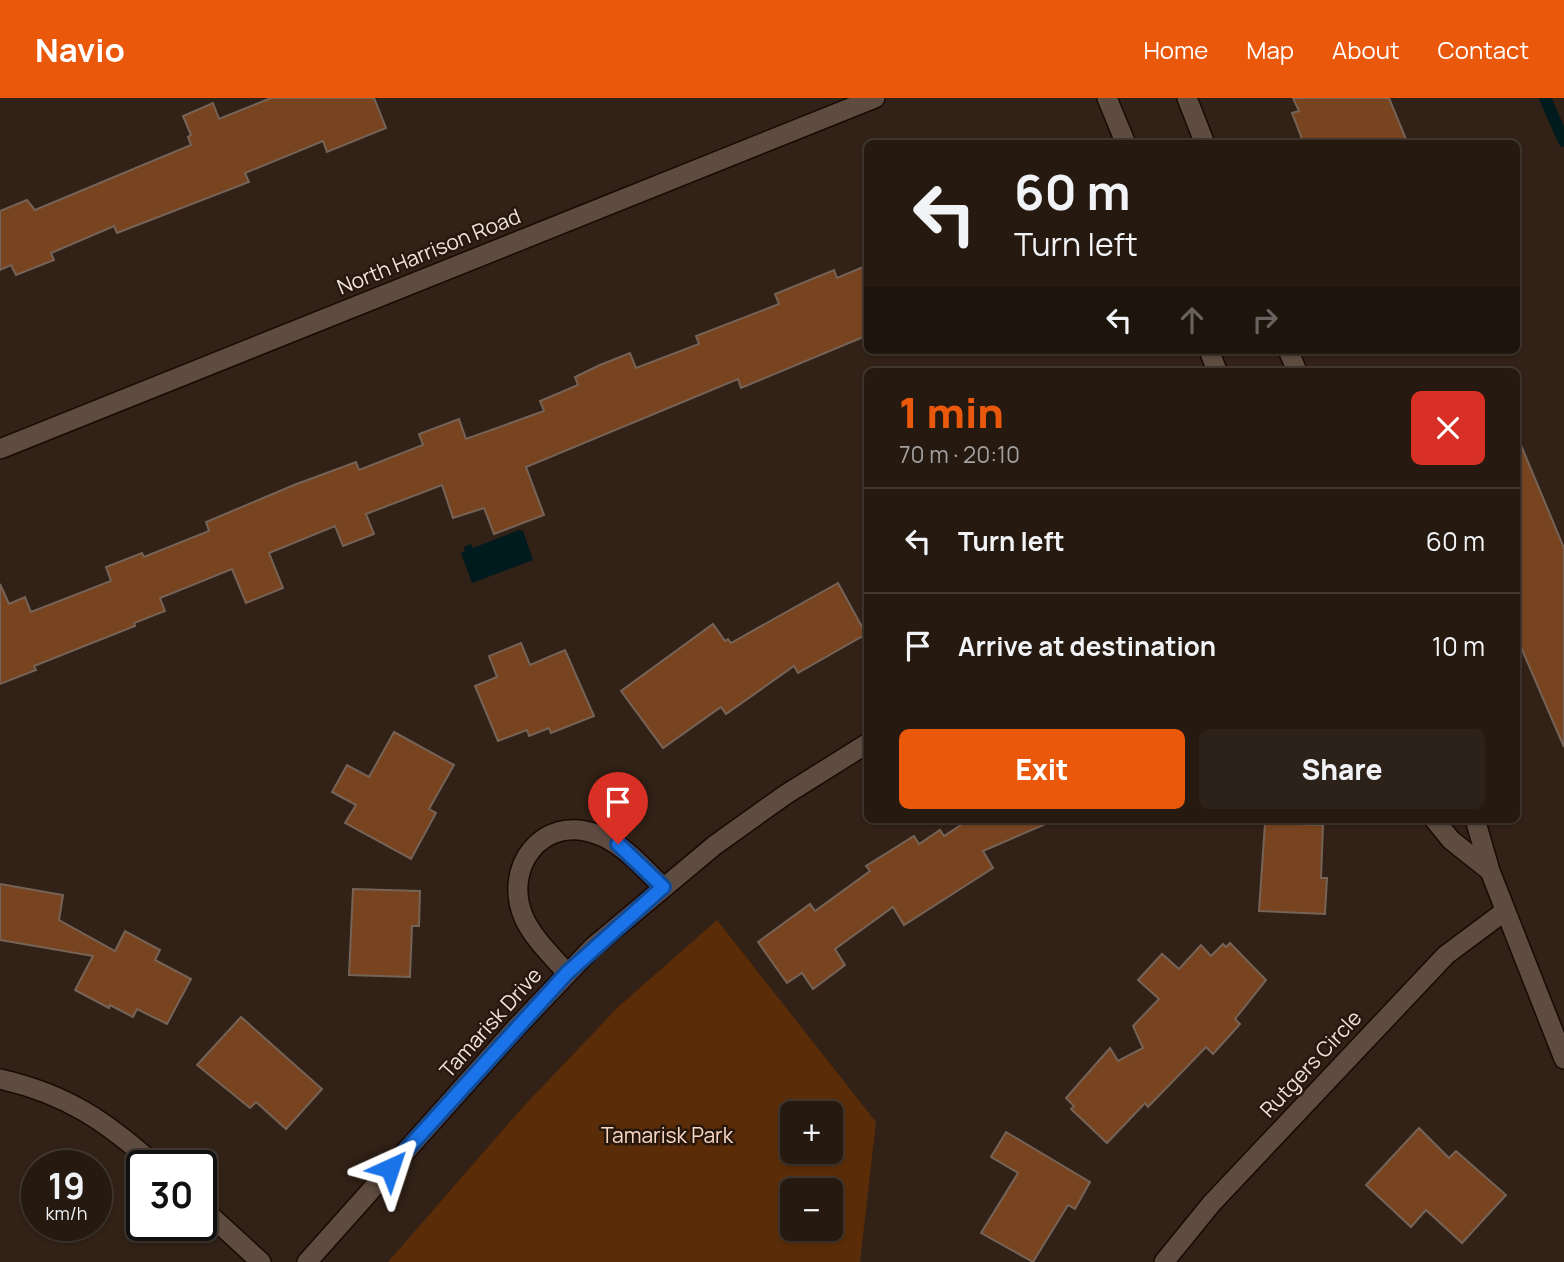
<!DOCTYPE html>
<meta charset="utf-8">
<style>
body{margin:0;font-family:Manrope,sans-serif;background:#2d2219;color:#f1f3f6;height:100vh;display:flex;flex-direction:column;font-size:26px;white-space:nowrap}
*{box-sizing:border-box;margin:0}
p{font-size:23px;color:#a3a09f}
.icon{flex:none;width:38px;height:38px;fill:none;stroke:currentColor;stroke-width:2;stroke-linecap:round;stroke-linejoin:round}
.map{position:relative;flex:1;overflow:hidden}
.details{position:absolute;left:864px;top:270px;width:656px;height:455px;display:flex;flex-direction:column;background:#251910;border-radius:10px;box-shadow:0 2px 5px #0004,0 0 0 2px #423830}
.details>*{flex:none}
.guide{position:absolute;left:864px;top:42px;width:656px;height:214px;border-radius:10px;box-shadow:0 2px 5px #0004,0 0 0 2px #423830;background:#251910;color:#f1f3f6;overflow:hidden}
.fabs{position:absolute;left:780px;top:1003px;display:grid;gap:14px}
.fabs a{display:grid;place-items:center;width:63px;height:63px;border-radius:10px;background:#251910;box-shadow:0 2px 5px #0004,0 0 0 2px #423830;font-size:35px}
.speed{position:absolute;left:21px;top:1052px;display:flex;gap:14px;font-size:35px;font-weight:700;text-align:center}
.speed>*{display:grid;place-content:center;width:91px;height:91px;border-radius:50%;background:#251910;box-shadow:0 2px 5px #0004,0 0 0 2px #423830;line-height:1}
.speed small{font-size:18px;font-weight:400}
.speed .limit{border:4px solid #111;border-radius:10px;background:#fff;color:#111}
.pin{position:absolute;display:grid;place-items:center;width:60px;height:60px;color:#fff;margin:-72px -30px;border-radius:50% 50% 50% 0;rotate:-45deg;box-shadow:0 0 7px #0007}
.pin .icon{rotate:45deg}
.me{position:absolute;width:77px;margin:-38px;rotate:42deg;stroke-linejoin:round;filter:drop-shadow(0 0 5px #0008)}
.turn{display:flex;align-items:center;gap:24px;height:147px;padding:0 35px;font-size:32px}
.turn .icon{width:91px;height:91px;stroke-width:2.5}
.turn b{display:block;font-size:49px;line-height:60px}
.lanes{display:flex;align-items:center;height:66px;padding:0 35px;background:#0003;justify-content:center;gap:35px;direction:ltr}
.lanes .off{opacity:.35}
.round{display:grid;place-items:center;flex:none;width:74px;height:74px;border-radius:10px;background:#2d2219}
.head{display:flex;align-items:center;justify-content:space-between;height:119px;padding:0 35px}
h1{font-size:42px;font-weight:800;line-height:52px;color:#ea580c}
.action{display:flex;gap:14px;margin-top:auto;padding:14px 35px}
.action a{flex:1;height:80px;border-radius:10px;background:#ea580c;color:#fff;font-size:28px;font-weight:800;line-height:80px;text-align:center}
.action a+a{background:#2d2219;color:#f1f3f6}
ul{padding:0;list-style:none}
li{display:flex;align-items:center;gap:21px;height:105px;padding:0 35px;border-top:2px solid #423830}
li div{flex:1}
li b{display:block;font-size:26px}
li em{font-style:normal}
header{display:flex;align-items:center;gap:42px;box-sizing:border-box;height:98px;padding:0 35px;background:#ea580c;color:#fff}
header strong{font-size:33px}
nav{display:flex;gap:38px;margin-inline-start:auto;font-size:24px}
.map>svg:first-child{display:block}
</style>
<header>
<strong>Navio</strong>
<nav><a>Home</a><a>Map</a><a>About</a><a>Contact</a></nav>
</header>
<div class="map">
<svg width="1564" height="1164" viewBox="0 0 1564 1164">
<rect width="100%" height="100%" fill="#312116"/>
<path fill="#5a2c08" fill-rule="evenodd" d="M717,822L876,1024L860,1164H388L522,1010L618,909ZM793,1015H831V1054H793ZM793,1092H831V1130H793Z"/>
<polygon fill="#001b1d" points="519,432 523,433 533,462 472,485 461,455 465,453 464,449 471,446 473,450"/>
<g fill="none" stroke-linecap="round" stroke-linejoin="round">
<polyline stroke="#001b1d" stroke-width="12" points="1545,0 1564,43"/>
</g>
<g fill="#784420" stroke="#766357" stroke-width="2">
<polygon points="271,0 374,0 386,30 327,54 323,43 245,75 249,84 122,133 117,135 114,128 51,155 54,162 16,177 11,167 0,172 0,113 27,102 35,112 191,47 188,39 191,37 183,18 213,5 219,21"/>
<polygon points="1293,0 1389,0 1408,46 1304,46 1292,15 1299,13"/>
<polygon points="868,167 868,237 741,290 738,281 526,369 544,417 494,436 484,410 453,420 442,387 366,416 374,436 343,448 335,428 269,455 283,490 246,505 232,471 160,500 165,513 134,525 135,528 34,568 36,572 0,586 0,486 9,506 25,499 31,514 111,483 106,469 142,455 144,459 209,433 206,424 294,387 356,364 359,372 423,347 419,336 459,321 466,341 544,313 540,303 578,287 575,279 600,267 630,255 636,270 699,246 696,238 779,206 775,196 834,172 837,180"/>
<polygon points="1518,340 1564,450 1564,649 1517,540"/>
<polygon points="838,485 866,536 798,575 794,568 726,616 721,609 663,650 621,593 713,526 725,543 728,541 731,545"/>
<polygon points="521,545 530,567 565,552 594,618 551,635 549,630 529,638 527,632 498,643 475,588 497,579 489,558"/>
<polygon points="394,634 454,667 429,711 436,715 411,761 345,725 356,707 332,694 347,667 369,679"/>
<polygon points="970,721 1057,721 983,753 993,770 904,827 893,809 835,851 845,867 813,891 802,875 787,885 758,844 810,806 815,813 870,773 866,768 914,738 919,746 940,732 944,738"/>
<polygon points="1265,725 1323,727 1321,780 1327,780 1325,816 1259,813"/>
<polygon points="0,786 63,797 59,822 115,853 125,833 160,852 155,862 191,881 167,926 137,911 133,919 110,907 109,910 75,892 93,858 0,842"/>
<polygon points="353,791 420,793 419,828 412,828 410,879 349,877"/>
<polygon points="1230,845 1266,882 1235,921 1240,926 1213,956 1206,949 1148,1009 1145,1005 1107,1045 1071,1011 1074,1008 1066,1000 1110,950 1118,963 1143,950 1133,928 1159,901 1138,882 1162,856 1179,871 1201,847 1211,858 1223,846 1226,849"/>
<polygon points="241,919 322,991 286,1031 256,1004 250,1010 197,967"/>
<polygon points="1419,1030 1449,1060 1456,1053 1506,1097 1462,1145 1426,1112 1411,1129 1366,1087"/>
<polygon points="1006,1034 1090,1084 1075,1111 1068,1107 1033,1164 981,1135 1018,1075 991,1059"/>
</g>
<g fill="none" stroke-linecap="round" stroke-linejoin="round">
<defs>
<g id="minor">
<polyline points="1107,0 1126,46"/>
<polyline points="1187,0 1205,46"/>
<polyline points="1209,252 1217,273"/>
<polyline points="1288,252 1297,273"/>
<polyline points="1434,721 1451,742 1490,773"/>
<polyline points="1475,721 1490,773 1564,961"/>
<path d="M567,875C552,858 533,840 524,820C502,770 542,716 596,736C623,745 643,770 663,789"/>
<path d="M0,981C66,996 106,1023 156,1068"/>
<polyline points="201,1109 261,1164"/>
<polyline points="307,1164 514,932 593,849 715,747 785,697 868,645"/>
<polyline points="1164,1164 1212,1105 1446,857 1505,813"/>
</g>
<polyline id="tertiary" points="0,351 875,0"/>
</defs>
<use href="#minor" stroke="#180a03" stroke-width="22"/>
<use href="#tertiary" stroke="#180a03" stroke-width="22"/>
<use href="#minor" stroke="#5f4c41" stroke-width="19"/>
<use href="#tertiary" stroke="#5f4c41" stroke-width="19"/>
</g>
<g fill="none" stroke-linecap="round" stroke-linejoin="round">
<defs>
<polyline id="route" points="390,1070 567,875 663,789 618,746"/>
</defs>
<use href="#route" stroke="#114b97" stroke-width="18"/>
<use href="#route" stroke="#1a73e8" stroke-width="12"/>
</g>
<g text-anchor="middle" stroke-width="5" stroke-linejoin="round" paint-order="stroke">
<g font-size="21" fill="#eee3dc" stroke="#27170d">
<text transform="translate(429 154) rotate(-22)" y="7">North Harrison Road</text>
<text transform="translate(491 925) rotate(-48)" y="7">Tamarisk Drive</text>
<text transform="translate(1311 966) rotate(-47)" y="7">Rutgers Circle</text>
</g>
<g font-size="21" fill="#f9d8c3" stroke="#27170d">
<text x="667" y="1045">Tamarisk Park</text>
</g>
</g>
</svg>
<div class="fabs">
<a>+</a>
<a>−</a>
</div>
<div class="speed"><div>19<small>km/h</small></div><div class="limit">30</div></div>
<div class="pin" style="left:618px;top:746px;background:#d93025"><svg class="icon" aria-label="arrive" viewBox="0 0 24 24"><path d="M6 21V4h12l-3 4 3 4H6"/></svg></div>
<svg class="me" style="left:390px;top:1070px" viewBox="-20 -20 40 40"><path d="M0-17L14 15 0 8-14 15z" fill="#1a73e8" stroke="#fff" stroke-width="4"/></svg>
<div class="guide">
<div class="turn"><svg class="icon" aria-label="left" viewBox="0 0 24 24"><path d="M17 20v-9H6M10 6l-5 5 5 5"/></svg><div><b>60 m</b>Turn left</div></div>
<div class="lanes"><svg class="icon" aria-label="left" viewBox="0 0 24 24"><path d="M17 20v-9H6M10 6l-5 5 5 5"/></svg><svg class="icon off" aria-label="ahead" viewBox="0 0 24 24"><path d="M12 20V5M6 11l6-6 6 6"/></svg><svg class="icon off" aria-label="right" viewBox="0 0 24 24"><path d="M7 20v-9h11M14 6l5 5-5 5"/></svg></div>
</div>
<section class="details">
<div class="head"><div><h1>1 min</h1><p>70 m · 20:10</p></div><a class="round" style="background:#d93025;color:#fff"><svg class="icon" aria-label="close" viewBox="0 0 24 24"><path d="M6 6l12 12M18 6L6 18"/></svg></a></div>
<ul>
<li><svg class="icon" aria-label="left" viewBox="0 0 24 24"><path d="M17 20v-9H6M10 6l-5 5 5 5"/></svg><div><b>Turn left</b></div><em>60 m</em></li>
<li><svg class="icon" aria-label="arrive" viewBox="0 0 24 24"><path d="M6 21V4h12l-3 4 3 4H6"/></svg><div><b>Arrive at destination</b></div><em>10 m</em></li>
</ul>
<div class="action"><a>Exit</a><a>Share</a></div>
</section>
</div>
